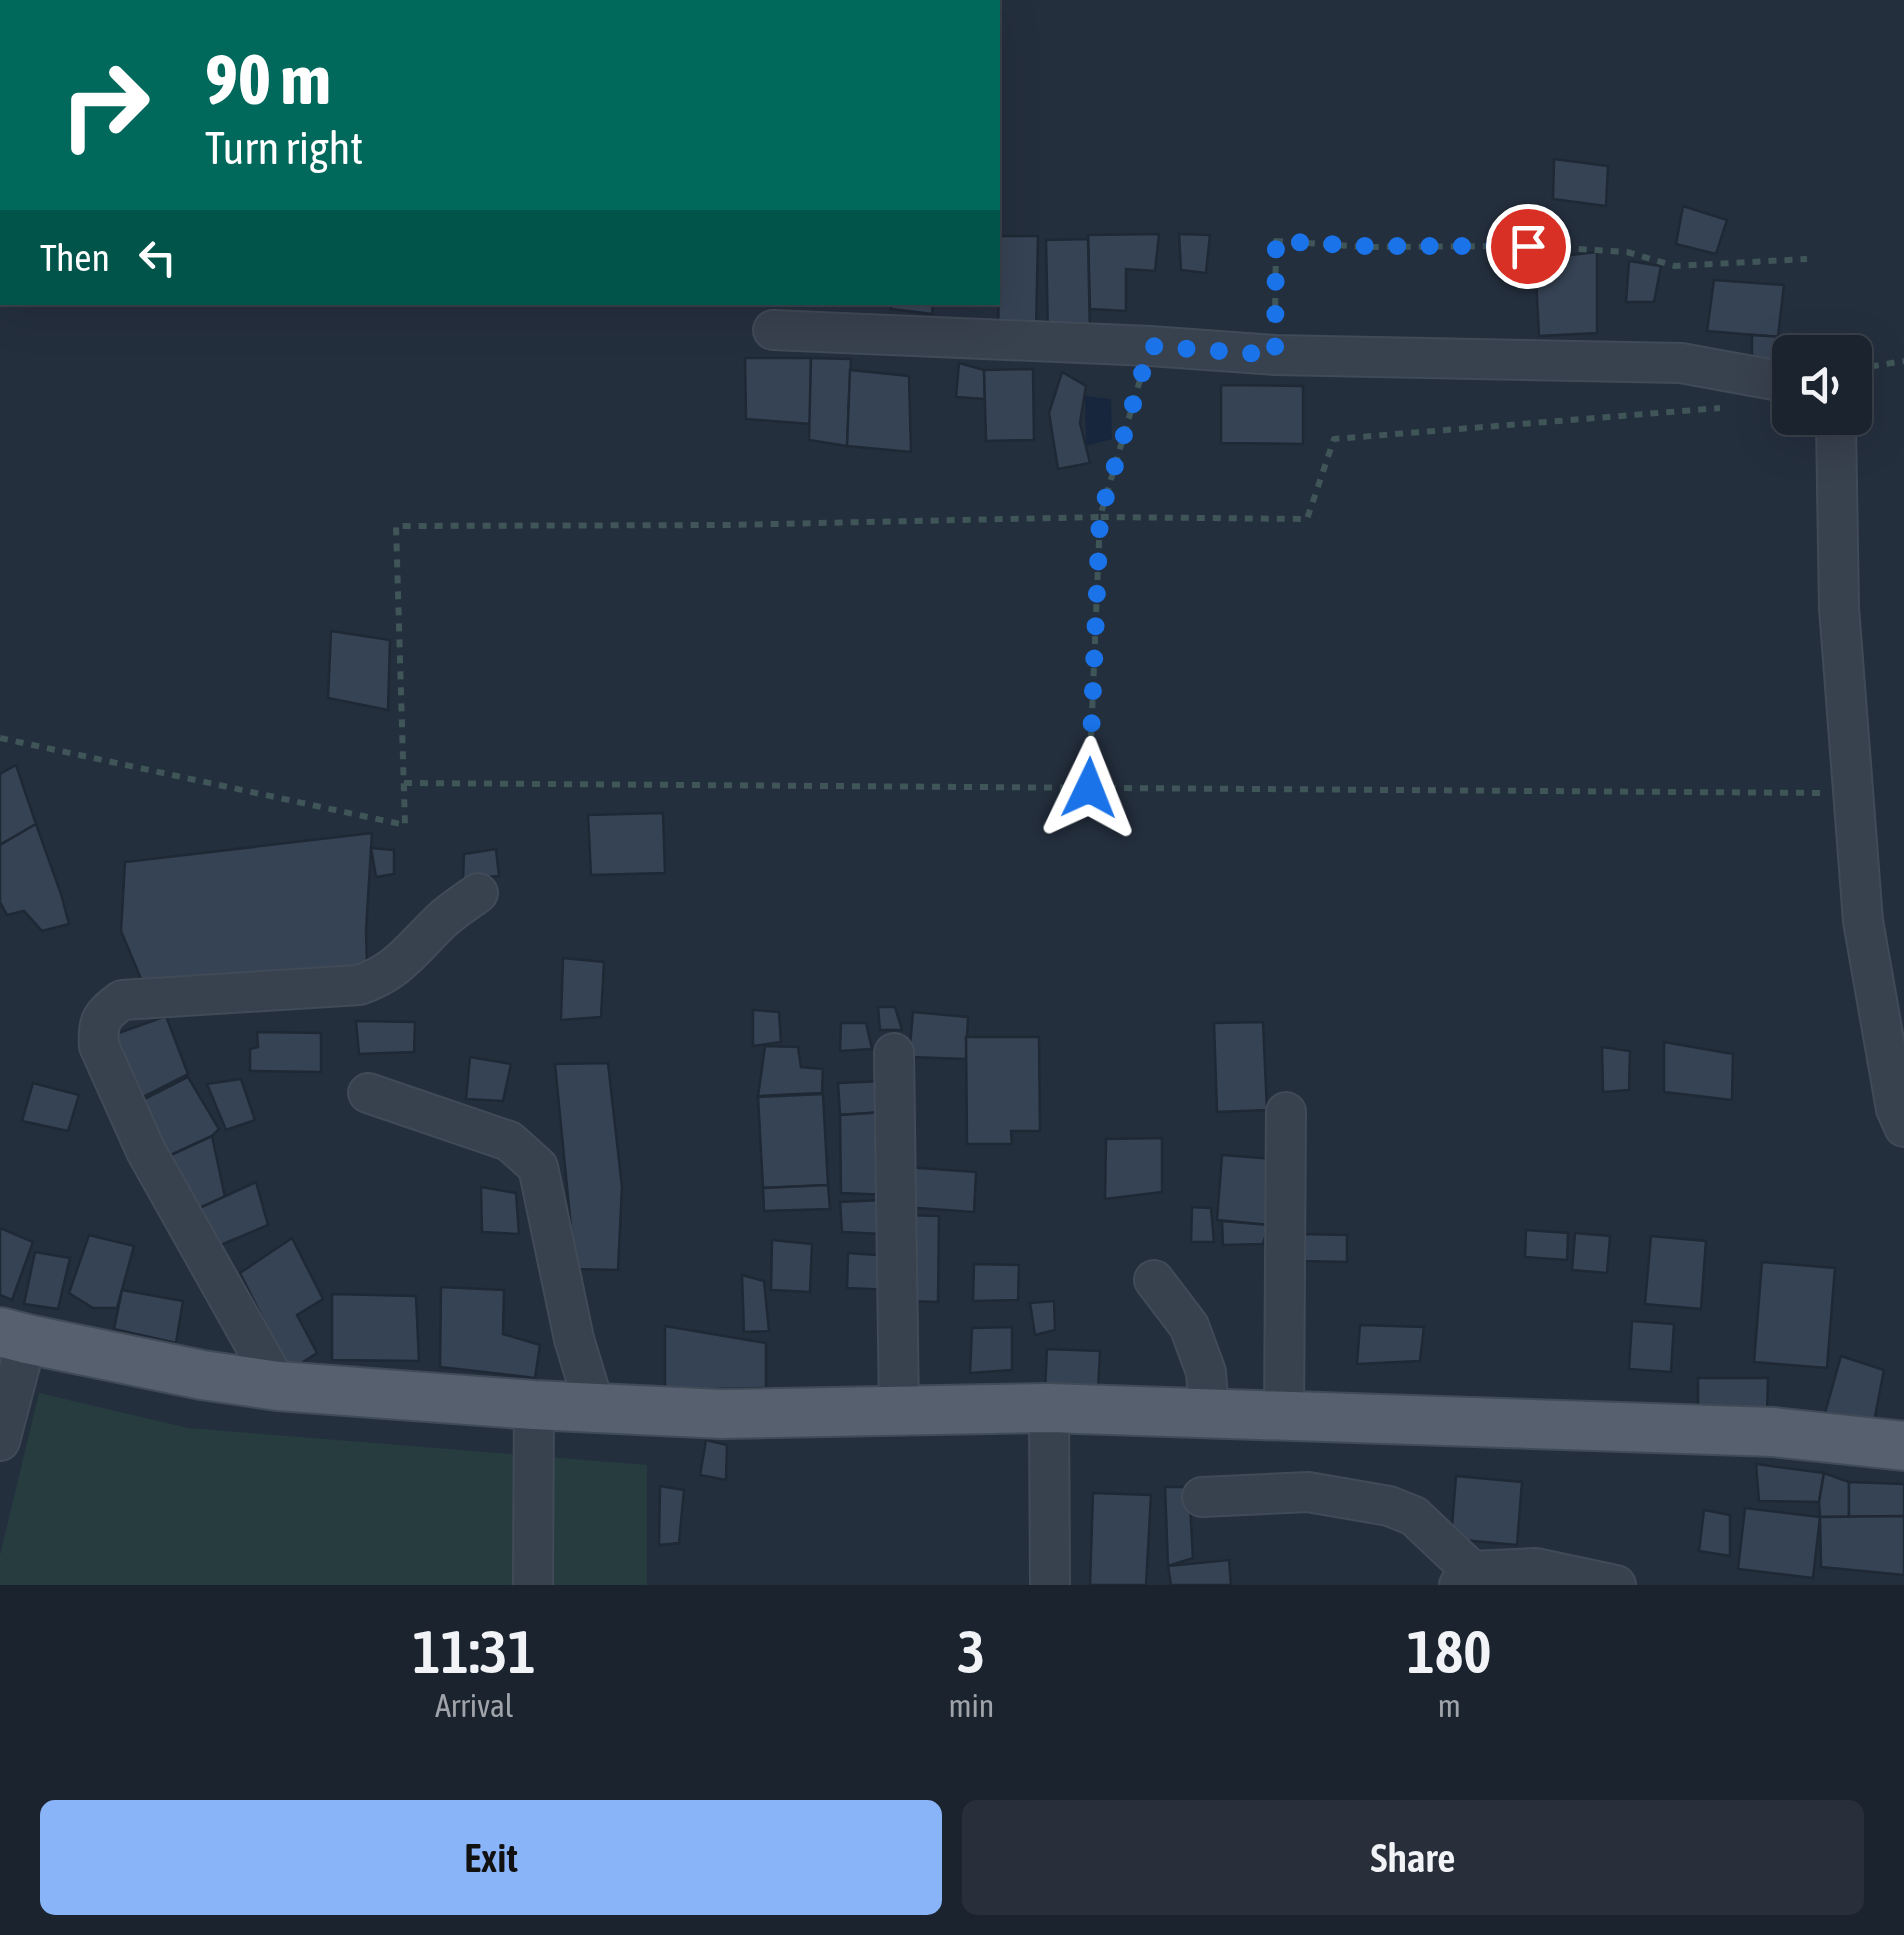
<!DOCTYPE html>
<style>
body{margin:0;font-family:"Asap Condensed",sans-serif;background:#282f3a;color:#f1f3f6;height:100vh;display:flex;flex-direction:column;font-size:38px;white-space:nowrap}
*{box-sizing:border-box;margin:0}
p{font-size:32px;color:#a0a4aa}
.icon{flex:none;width:55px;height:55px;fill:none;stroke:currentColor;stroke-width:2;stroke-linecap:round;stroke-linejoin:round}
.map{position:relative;height:1585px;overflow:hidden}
.panel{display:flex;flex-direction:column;background:#1b232e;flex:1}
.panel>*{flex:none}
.guide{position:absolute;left:0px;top:0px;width:1000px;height:305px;box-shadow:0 10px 40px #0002,0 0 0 2px #39404a;background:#00695c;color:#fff;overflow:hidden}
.tools{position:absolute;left:1772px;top:335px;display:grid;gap:20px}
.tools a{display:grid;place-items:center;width:100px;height:100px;border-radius:15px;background:#1b232e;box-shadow:0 10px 40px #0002,0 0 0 2px #39404a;font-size:50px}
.pin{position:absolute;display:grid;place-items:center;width:85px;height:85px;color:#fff;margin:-42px;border:5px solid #fff;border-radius:50%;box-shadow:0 2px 10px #0007}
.me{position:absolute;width:110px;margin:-55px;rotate:2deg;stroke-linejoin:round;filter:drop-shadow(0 0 8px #0008)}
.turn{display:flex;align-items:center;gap:35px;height:210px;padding:0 40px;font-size:45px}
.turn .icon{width:130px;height:130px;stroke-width:2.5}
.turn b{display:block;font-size:70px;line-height:85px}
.then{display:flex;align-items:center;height:95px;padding:0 40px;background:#0003;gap:20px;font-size:38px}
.eta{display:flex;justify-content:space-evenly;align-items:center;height:170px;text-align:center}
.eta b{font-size:60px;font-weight:600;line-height:70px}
.cta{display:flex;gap:20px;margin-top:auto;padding:20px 40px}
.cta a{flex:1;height:115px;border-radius:15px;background:#8ab4f8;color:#111;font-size:40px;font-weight:600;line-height:115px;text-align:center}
.cta a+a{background:#282f3a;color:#f1f3f6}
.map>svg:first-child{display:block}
</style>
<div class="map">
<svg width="1904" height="1585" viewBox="0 0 1904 1585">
<rect width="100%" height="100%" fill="#242f3e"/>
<polygon fill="#263c3f" points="39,1393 188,1428 647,1465 647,1585 0,1585 0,1555"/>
<polygon fill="#17263c" points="1085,396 1111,399 1112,439 1086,446"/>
<g fill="#364354" stroke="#1f2835" stroke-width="2.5">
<polygon points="1554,159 1608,166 1606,206 1553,199"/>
<polygon points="1683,206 1727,220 1716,254 1676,244"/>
<polygon points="1159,234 1155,271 1126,269 1126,311 1090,309 1088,235"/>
<polygon points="1179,234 1210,235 1206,273 1181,270"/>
<polygon points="1000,236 1038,236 1036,333 998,332"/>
<polygon points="1088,239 1090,335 1048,336 1046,240"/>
<polygon points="1597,252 1597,333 1539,336 1535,259"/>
<polygon points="1629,261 1661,266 1654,302 1626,302"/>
<polygon points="1714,280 1784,285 1778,337 1707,331"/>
<polygon points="891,302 933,302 932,314 891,309"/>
<polygon points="1752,335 1797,338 1796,352 1790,352 1790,367 1752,363"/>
<polygon points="745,358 811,358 811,424 746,419"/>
<polygon points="811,358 851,359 847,446 809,440"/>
<polygon points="959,363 984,370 985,399 956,397"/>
<polygon points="1033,369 1034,440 986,441 984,370"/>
<polygon points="850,370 909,376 911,452 847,446"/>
<polygon points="1062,372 1086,386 1080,423 1090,463 1058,469 1049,413"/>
<polygon points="1221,385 1303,386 1303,444 1221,443"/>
<polygon points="331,631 390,640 388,710 328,698"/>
<polygon points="16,765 36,824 0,845 0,774"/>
<polygon points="663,813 665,873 591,875 588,815"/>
<polygon points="36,824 61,894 69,924 42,931 24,911 7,915 0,902 0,845"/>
<polygon points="372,833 366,931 367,966 144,986 121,931 125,862"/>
<polygon points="371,848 394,850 394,874 376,877"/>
<polygon points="496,849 499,876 463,879 464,854"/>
<polygon points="563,958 604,962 601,1017 561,1020"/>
<polygon points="878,1007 895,1007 902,1030 880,1030"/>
<polygon points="753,1010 779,1012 781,1042 753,1046"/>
<polygon points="913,1012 968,1017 966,1059 909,1057"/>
<polygon points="166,1016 188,1074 135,1101 116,1034"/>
<polygon points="356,1021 415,1022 414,1052 359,1054"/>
<polygon points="1263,1022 1267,1110 1217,1112 1214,1023"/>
<polygon points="841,1023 866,1023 872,1049 840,1051"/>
<polygon points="257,1032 321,1033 321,1072 250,1071 250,1049 258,1047"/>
<polygon points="966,1037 1039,1037 1040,1131 1011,1131 1012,1144 967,1144"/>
<polygon points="1664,1042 1733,1054 1732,1100 1664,1092"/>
<polygon points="765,1046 798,1047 801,1067 823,1069 822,1093 758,1096"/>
<polygon points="1602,1047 1630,1051 1629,1090 1603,1092"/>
<polygon points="470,1057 511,1064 503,1101 466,1099"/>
<polygon points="608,1063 622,1187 618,1270 575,1269 555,1064"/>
<polygon points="188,1077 219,1129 212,1136 158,1161 135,1104"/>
<polygon points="241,1079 255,1120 226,1130 207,1084"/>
<polygon points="883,1081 885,1112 840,1115 838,1083"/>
<polygon points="33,1083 79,1095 68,1131 22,1121"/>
<polygon points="823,1094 828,1185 763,1188 758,1097"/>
<polygon points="885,1112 889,1195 841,1193 840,1115"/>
<polygon points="212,1136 225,1197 195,1210 158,1161"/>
<polygon points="1162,1138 1162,1192 1105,1199 1106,1139"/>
<polygon points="1222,1155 1274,1159 1269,1225 1217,1220"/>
<polygon points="905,1167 976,1172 974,1212 903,1207"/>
<polygon points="256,1182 268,1225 216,1247 195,1210"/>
<polygon points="828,1185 830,1209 764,1211 763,1188"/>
<polygon points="481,1187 516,1193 519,1234 482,1232"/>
<polygon points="881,1200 882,1234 842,1232 840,1202"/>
<polygon points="1192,1207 1211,1208 1214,1242 1191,1242"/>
<polygon points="904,1215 939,1216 938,1302 903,1301"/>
<polygon points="1222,1221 1269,1225 1263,1244 1223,1245"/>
<polygon points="0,1228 33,1242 12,1300 0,1295"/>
<polygon points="1526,1230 1568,1233 1567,1260 1525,1257"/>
<polygon points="1575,1233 1610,1236 1607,1273 1572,1270"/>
<polygon points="1301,1234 1347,1235 1347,1262 1301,1261"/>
<polygon points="89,1235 134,1246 117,1308 93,1308 69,1293"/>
<polygon points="1651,1236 1706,1241 1701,1309 1645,1304"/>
<polygon points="292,1238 323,1299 297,1315 317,1353 289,1371 240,1273"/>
<polygon points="772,1240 812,1244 810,1292 771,1290"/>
<polygon points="35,1252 70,1258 58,1309 24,1304"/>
<polygon points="848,1253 892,1256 892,1290 847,1288"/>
<polygon points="1762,1262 1835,1268 1827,1368 1754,1362"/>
<polygon points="974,1264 1019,1265 1018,1300 973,1301"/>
<polygon points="742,1275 764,1281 769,1331 744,1332"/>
<polygon points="441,1287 504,1290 503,1334 540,1345 535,1378 440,1367"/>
<polygon points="122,1290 183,1301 176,1343 114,1329"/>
<polygon points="332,1294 416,1296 419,1361 332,1360"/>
<polygon points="1054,1301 1055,1330 1035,1335 1030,1303"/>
<polygon points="1632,1321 1674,1324 1671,1372 1629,1369"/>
<polygon points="1360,1325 1424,1327 1420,1361 1357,1364"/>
<polygon points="665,1326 766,1343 766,1388 665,1390"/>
<polygon points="1012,1327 1012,1370 970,1373 972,1328"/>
<polygon points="1047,1349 1100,1351 1098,1392 1045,1390"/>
<polygon points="1841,1356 1884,1370 1873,1427 1823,1420"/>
<polygon points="1698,1378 1768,1378 1767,1414 1698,1412"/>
<polygon points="706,1440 727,1445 726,1480 700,1475"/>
<polygon points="1756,1464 1824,1473 1819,1502 1759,1501"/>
<polygon points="1824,1473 1849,1482 1849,1517 1820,1517 1819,1502"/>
<polygon points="1456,1476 1522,1482 1517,1545 1451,1539"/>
<polygon points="1849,1482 1904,1484 1904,1516 1849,1517"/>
<polygon points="660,1486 684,1490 679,1543 659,1545"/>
<polygon points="1165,1487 1189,1487 1193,1558 1168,1566"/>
<polygon points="1093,1493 1151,1495 1146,1585 1090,1585"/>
<polygon points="1745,1508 1820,1517 1813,1578 1738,1569"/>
<polygon points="1704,1510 1730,1515 1730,1556 1699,1551"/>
<polygon points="1904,1516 1904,1575 1821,1567 1820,1517"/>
<polygon points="1229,1560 1231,1585 1171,1585 1168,1566"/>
</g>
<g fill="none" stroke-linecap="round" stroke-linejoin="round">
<defs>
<g id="minor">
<polyline points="773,330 1150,346 1275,355 1681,363 1790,383"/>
<polyline points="1834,418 1836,424 1839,608 1863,921 1896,1109 1904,1127"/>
<polyline points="894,1053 899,1411"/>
<polyline points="368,1093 509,1141 538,1167 574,1339 595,1408"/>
<polyline points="1154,1280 1189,1326 1206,1372 1209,1414"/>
<path d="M278,1386L146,1151L99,1046C97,1021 102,1014 122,1000L359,985C398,972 412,949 440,922C451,911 466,902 478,893"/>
<polyline points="1049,1408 1050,1585"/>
<polyline points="1284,1416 1286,1112"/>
<polyline points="0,1441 27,1339"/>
<polyline points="1202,1497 1308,1492 1389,1506 1414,1516 1472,1571"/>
<polyline points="533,1585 534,1405"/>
<polyline points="1459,1585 1472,1571 1536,1568 1616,1585"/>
</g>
<polyline id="major" points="0,1332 27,1339 202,1375 278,1386 534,1405 722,1414 1049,1408 1773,1432 1904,1446"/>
</defs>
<use href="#minor" stroke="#414a57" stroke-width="42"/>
<use href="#major" stroke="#414a57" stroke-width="52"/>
<g stroke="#3f5557" stroke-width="6" stroke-dasharray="8 8" stroke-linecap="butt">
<polyline points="1275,322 1276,241 1366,247 1529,246 1627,252 1675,266 1807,259"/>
<polyline points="1855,369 1904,361"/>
<polyline points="0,738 405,825 396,526 727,525 1100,517 1140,380"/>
<polyline points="404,783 1823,793"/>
<polyline points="1089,788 1100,517 1307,519 1334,439 1720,408"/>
</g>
<use href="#minor" stroke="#38414e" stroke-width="38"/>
<use href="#major" stroke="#56606e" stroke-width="48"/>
</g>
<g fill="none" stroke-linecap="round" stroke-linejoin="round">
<polyline stroke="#1a73e8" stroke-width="18" stroke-dasharray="0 32.4" points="1089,788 1100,517 1150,346 1275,355 1276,241 1366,246 1528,246"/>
</g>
</svg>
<div class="tools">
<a><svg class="icon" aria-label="sound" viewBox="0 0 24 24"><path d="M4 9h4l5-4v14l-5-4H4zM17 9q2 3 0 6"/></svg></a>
</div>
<div class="pin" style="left:1528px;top:246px;background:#d93025"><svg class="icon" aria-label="arrive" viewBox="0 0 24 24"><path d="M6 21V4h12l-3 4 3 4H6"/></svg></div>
<svg class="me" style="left:1089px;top:788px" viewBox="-20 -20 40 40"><path d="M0-17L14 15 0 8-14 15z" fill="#1a73e8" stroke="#fff" stroke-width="4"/></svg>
<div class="guide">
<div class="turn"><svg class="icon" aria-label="right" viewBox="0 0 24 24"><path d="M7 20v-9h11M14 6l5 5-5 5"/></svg><div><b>90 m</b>Turn right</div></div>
<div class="then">Then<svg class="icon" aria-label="left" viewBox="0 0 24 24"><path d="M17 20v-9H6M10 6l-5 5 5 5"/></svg></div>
</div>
</div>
<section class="panel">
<div class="eta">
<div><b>11:31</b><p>Arrival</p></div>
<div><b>3</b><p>min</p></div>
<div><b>180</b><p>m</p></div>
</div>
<div class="cta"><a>Exit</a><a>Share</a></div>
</section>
